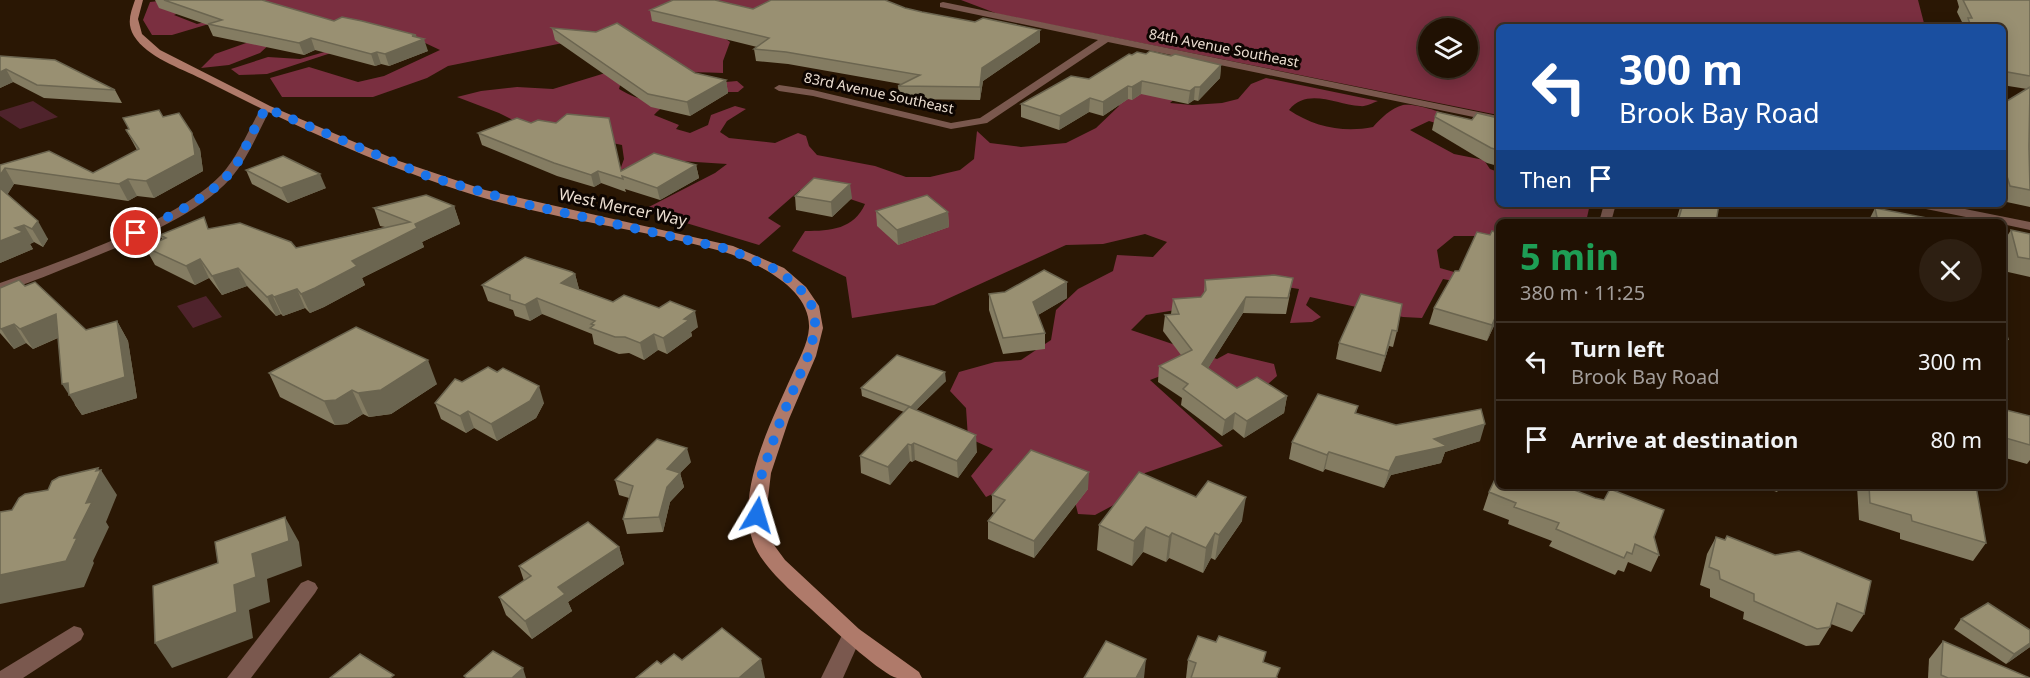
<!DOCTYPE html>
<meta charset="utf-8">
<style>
body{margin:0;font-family:"Noto Sans",sans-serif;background:#2d1f12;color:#f1f3f6;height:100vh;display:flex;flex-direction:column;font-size:22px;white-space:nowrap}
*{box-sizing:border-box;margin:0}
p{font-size:20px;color:#a29d9a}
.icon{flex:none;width:33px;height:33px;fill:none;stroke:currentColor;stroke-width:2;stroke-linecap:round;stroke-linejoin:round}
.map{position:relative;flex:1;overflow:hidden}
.details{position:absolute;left:1496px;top:219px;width:510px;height:270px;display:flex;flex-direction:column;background:#201103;border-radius:9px;box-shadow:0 3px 15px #0003,0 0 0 2px #3d3125}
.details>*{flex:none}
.top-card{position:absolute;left:1496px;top:24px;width:510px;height:183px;border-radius:9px;box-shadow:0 3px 15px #0003,0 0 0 2px #3d3125;background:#1a4fa0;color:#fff;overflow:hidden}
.controls{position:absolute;left:1418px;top:18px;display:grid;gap:12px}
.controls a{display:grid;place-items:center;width:60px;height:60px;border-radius:50%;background:#201103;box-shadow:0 3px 15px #0003,0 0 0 2px #3d3125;font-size:30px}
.pin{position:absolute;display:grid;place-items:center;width:51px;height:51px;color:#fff;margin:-26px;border:3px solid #fff;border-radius:50%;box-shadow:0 2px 6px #0007}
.me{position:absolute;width:66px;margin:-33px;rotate:7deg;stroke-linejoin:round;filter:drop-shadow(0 0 4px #0008)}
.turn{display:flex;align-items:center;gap:21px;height:126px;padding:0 24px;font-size:27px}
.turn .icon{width:78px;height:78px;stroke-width:2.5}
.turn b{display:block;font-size:42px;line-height:51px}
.then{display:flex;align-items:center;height:57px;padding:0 24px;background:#0003;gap:12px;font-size:22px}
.round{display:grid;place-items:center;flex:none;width:63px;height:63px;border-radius:32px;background:#2d1f12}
.overview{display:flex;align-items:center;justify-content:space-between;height:102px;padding:0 24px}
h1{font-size:36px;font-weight:700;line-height:45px;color:#1e9e55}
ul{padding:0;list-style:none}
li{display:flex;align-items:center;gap:18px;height:78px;padding:0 24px;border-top:2px solid #3d3125}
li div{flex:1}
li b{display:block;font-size:22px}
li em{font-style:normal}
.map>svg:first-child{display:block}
</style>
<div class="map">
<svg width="2030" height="678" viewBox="0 0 2030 678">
<rect width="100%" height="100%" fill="#2a1704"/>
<g fill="#4f232c">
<polygon points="33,101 58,117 20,129 0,116 0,111"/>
<polygon points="206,296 222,317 193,328 177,306"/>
</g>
<g fill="#7a2f40" fill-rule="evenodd">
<path d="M168,0H794L772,11L783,15L758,26H739L719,34L730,42L723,61V73C689,71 653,72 621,82L619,89C654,110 656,94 689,84C701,81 723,83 737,81L744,87L738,92C715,91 669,96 654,115L679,125L676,129L690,133L708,125L711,115L735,106L746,109L727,121L720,132L729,138L775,143L798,133L806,136L809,146L817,155L875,166L906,177H930L960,170L974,159L977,131L990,143L1021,147L1066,143L1096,128L1119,106L1123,79L1139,82L1172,79L1183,86L1181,93L1170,103L1192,105L1222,103L1238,99L1251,84L1266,78L1378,101C1372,103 1366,107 1360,106C1336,105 1308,87 1289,110C1314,127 1344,133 1373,127C1381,118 1391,108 1403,105C1413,103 1445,112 1452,118L1446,126L1429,121L1410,130L1454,154L1484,160L1490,169L1498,172V204H1590L1586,222H1498V236H1454L1437,250L1440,268L1489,282L1474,285L1443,279L1422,318L1403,317L1310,297L1306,305L1321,317L1312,322L1290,323L1299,289L1274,285L1211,289L1193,307L1146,315L1131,330L1217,359L1228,353L1274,364L1277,376L1261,390L1236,389L1189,365L1150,380L1223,446L1145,473L1125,499L1095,515L1078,514L1067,469L1038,455L1013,484L986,497L971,476L993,449L968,438L966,408L950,391L959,372L995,362L1021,360L1051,340L1056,310L1078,289L1113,271L1117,255L1153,257L1167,242L1145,234L1103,244L1066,245L934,305L852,318L846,277L792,251L805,231C831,231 854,229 865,204L835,194L800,190L768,218L781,226L759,245L643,210L715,173L727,164L649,159L620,170L624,159L622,145L578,136L546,137L499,113L457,97L481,91L517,87L553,89L648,60L634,51L600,42L573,41L448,66L427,78L373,97H282L270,78L309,67L358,82L384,76L440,50L423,42L386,35L267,74L239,75L231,69L268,57L300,59L328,51L338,38L321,31L296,34L271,43L260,53L229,65L201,68L215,54L274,33L268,22L280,15L271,8L243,3L226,7L201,3L179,9L181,12L174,15L197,24L220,18H229L172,35H152L143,20L150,2Z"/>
<path d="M961,0H1918L1925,27H1498V115L998,14ZM1428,28H1467V68H1428Z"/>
</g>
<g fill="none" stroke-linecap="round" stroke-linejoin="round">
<g fill="#7a584e" fill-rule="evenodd">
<polygon points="943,2 1498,116 1498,122 1108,42 987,123 951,129 813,96 779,91 774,88 779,85 813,90 951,123 980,118 1098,40 940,7 940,3"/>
<path d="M266,105L271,108C258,132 248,159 230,179C192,221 108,251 56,272C38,279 19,287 0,292V283C62,261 176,222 221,175C238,156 248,131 261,108Z"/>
<polygon points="1604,204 1616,204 1611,222 1599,222"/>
<polygon points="1915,204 1940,204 2030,222 2030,230 2002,224 2002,222 1991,222 1921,208"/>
<polygon points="308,580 315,583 318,588 315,593 251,678 227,678 301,583"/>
<polygon points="74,626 81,628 84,634 81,640 23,678 0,678 0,671"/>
<polygon points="852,627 859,629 862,635 843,678 821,678 845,629"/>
</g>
<path fill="#af7a6a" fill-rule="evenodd" d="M135,0H143L138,19L142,34L160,50L270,106L399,161L485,190L733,246L784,268L806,287L819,306L823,328L816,356L789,419L771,473L766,515L771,541L785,560L859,629L919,672L922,678C914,678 904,678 897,678C883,675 836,632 823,620C802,600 763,570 753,542C735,492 772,420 792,375C798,361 808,344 809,328C811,287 754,261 721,251C641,229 557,220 477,196C382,167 290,124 202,79C180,68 147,57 134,36C126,23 131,12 135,0Z"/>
</g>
<g fill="#847c62">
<polygon points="155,0 262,0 334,21 416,37 428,51 389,66 381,64 375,66 315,50 304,55 213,36 208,25 159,8"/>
<polygon points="1957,0 2030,0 2030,207 2002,201 2002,104 2027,89 2002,85 2002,27 1963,27 1964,26 1957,12 1959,7"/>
<polygon points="905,8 1040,42 983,81 980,100 899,99 898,86 901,84 788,64 756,61 754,49 757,47 652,21 650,10"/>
<polygon points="552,28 695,73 726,80 728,93 690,116 651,107 555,40"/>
<polygon points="1146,54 1171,56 1221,65 1220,78 1198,101 1194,100 1188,104 1141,94 1132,100 1128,99 1103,116 1089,112 1059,130 1021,117 1021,104 1089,79 1132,55"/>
<polygon points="0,56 115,90 122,103 44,98 13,82 0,88"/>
<polygon points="163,117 200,149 203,171 154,198 137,196 128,201 14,184 7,195 48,239 43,247 34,242 30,244 33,249 0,263 0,165 93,173 137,150 126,130"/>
<polygon points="1435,117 1472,120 1498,118 1498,166 1487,163 1432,130"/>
<polygon points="478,133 621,171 696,165 699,178 660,200 625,189 626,192 601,183 594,187 557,176 482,145"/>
<polygon points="246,170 326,188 288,203 252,184"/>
<polygon points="795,196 852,198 832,217 796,210"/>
<polygon points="1681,204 1719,204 1716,222 1665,222 1666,219 1676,221"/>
<polygon points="454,206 460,224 422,242 424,247 362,278 365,285 324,307 310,313 305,308 283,316 281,314 276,316 247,286 222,295 209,278 195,285 155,265 145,247 162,239 160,235 210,228 296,248 385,227 380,226 374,208"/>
<polygon points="1875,208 1943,222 1868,222"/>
<polygon points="876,211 948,212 949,227 898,245 877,226"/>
<polygon points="2011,230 2030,234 2030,277 2008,272 2002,249 2002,244"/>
<polygon points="575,274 579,289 613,302 698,327 691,332 692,336 667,354 658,350 644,360 629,353 619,354 594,344 592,334 542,314 530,321 515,316 513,310 488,301 482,285"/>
<polygon points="1205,280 1290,294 1286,314 1243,313 1208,368 1237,388 1287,396 1284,413 1244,438 1233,429 1222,436 1181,405 1182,398 1158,382 1159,366 1181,355 1163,331 1165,315 1171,314 1173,299 1201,297 1204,293"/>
<polygon points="25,286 86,330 117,321 128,341 137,398 82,415 75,405 58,338 33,349 26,343 14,349 0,333 0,288"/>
<polygon points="989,294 1067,298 1038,315 1045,333 1045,349 1003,354 989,310"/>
<polygon points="1402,304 1397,331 1393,347 1389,346 1381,372 1336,359 1339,343"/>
<polygon points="1434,308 1498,317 1487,341 1429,324"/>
<polygon points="2002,320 2008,339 2002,348"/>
<polygon points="269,373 437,384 391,414 369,417 363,414 347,424 335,425 280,397"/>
<polygon points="946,381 916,410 977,452 958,478 915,460 912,462 910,461 890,485 861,473 860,456 904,412 862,396 861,388"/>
<polygon points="462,382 544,403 536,418 497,441 474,428 466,433 441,419 435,403"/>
<polygon points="1358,406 1356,413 1396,425 1480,441 1445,452 1441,463 1391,475 1384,488 1325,469 1323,472 1289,459 1292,442"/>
<polygon points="2002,409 2030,416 2030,460 2027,464 2002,457"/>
<polygon points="691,462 680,473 684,487 670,502 663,532 627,534 623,519 629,498 619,495 615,480"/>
<polygon points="1760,486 1781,486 1777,492"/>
<polygon points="1857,486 1976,486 1986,543 1973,561 1900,539 1900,533 1859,520"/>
<polygon points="1088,489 1034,558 988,539 988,521 994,513 992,512 992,495"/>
<polygon points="1489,492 1654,537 1659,555 1651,572 1628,562 1624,572 1618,570 1615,575 1549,546 1552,541 1508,524 1509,520 1483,510"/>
<polygon points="1242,521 1215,560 1211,558 1203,573 1169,558 1166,562 1143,552 1132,566 1097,550 1099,525"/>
<polygon points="1716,537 1864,614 1852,632 1831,624 1830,627 1819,645 1806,646 1743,619 1744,612 1710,597 1710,589 1700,585 1707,554"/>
<polygon points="619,547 624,564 568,602 572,611 532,639 506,615 499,597 524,581 519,566"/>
<polygon points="1961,619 2030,630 2030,647 2006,664 1954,629"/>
<polygon points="1943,641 2030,678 1928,678 1929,659"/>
<polygon points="1188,660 1264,662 1278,678 1186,678"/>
</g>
<g fill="#6b6550">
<polygon points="1040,30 1040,42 983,81 980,100 980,87 982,68"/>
<polygon points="416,35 418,41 424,39 428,51 389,66 385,54 412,36"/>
<polygon points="311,38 315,50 304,55 299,43"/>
<polygon points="377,52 381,64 375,66 371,54"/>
<polygon points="1221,65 1220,78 1198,101 1200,87"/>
<polygon points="6,69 13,82 0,88 0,72"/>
<polygon points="726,80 728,93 690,116 687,102"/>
<polygon points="1142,81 1141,94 1132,100 1132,87"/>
<polygon points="1128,86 1128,99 1103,116 1103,102"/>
<polygon points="1195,87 1194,100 1188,104 1190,91"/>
<polygon points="1090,98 1089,112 1059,130 1060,116"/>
<polygon points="192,133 200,149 203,171 154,198 146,181"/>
<polygon points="696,165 699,178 660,200 657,188"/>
<polygon points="5,168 14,184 4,200 0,193 0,175"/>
<polygon points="598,171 601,183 594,187 591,175"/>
<polygon points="320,174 326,188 288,203 281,188"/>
<polygon points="128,179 137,196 128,201 119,184"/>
<polygon points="850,184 852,198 832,217 831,202"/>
<polygon points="454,206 460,224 422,242 424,247 362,278 365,285 324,307 310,313 301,294 352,261 415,224"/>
<polygon points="948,212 949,227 898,245 897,230"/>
<polygon points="38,221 48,239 43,247 32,229"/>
<polygon points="24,225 34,242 30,244 33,249 0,263 0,241 15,228"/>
<polygon points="200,259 209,278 195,285 186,266"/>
<polygon points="238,268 247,286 222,295 212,276"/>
<polygon points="575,274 579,289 561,283"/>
<polygon points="1067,282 1067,298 1033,318 1033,302"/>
<polygon points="297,289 305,308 283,316 274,297"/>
<polygon points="272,295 281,314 276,316 267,297"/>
<polygon points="1246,297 1243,313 1200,381 1202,364"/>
<polygon points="537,298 542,314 530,321 525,305"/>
<polygon points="695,311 698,327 691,332 692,336 667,354 663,338 684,319"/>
<polygon points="1498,311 1498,317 1487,341 1492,325"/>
<polygon points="56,314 68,333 33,349 20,329"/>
<polygon points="117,321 128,341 137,398 82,415 62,384"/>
<polygon points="14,324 26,343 14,349 1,329"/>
<polygon points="1392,330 1389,346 1381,372 1385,356"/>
<polygon points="654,334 658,350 644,360 640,343"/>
<polygon points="428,360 437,384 391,414 369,417 358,393"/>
<polygon points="945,372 946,381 911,415 911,407"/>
<polygon points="539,386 544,403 536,418 497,441 491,424"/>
<polygon points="352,390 363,414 347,424 335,425 324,401"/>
<polygon points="1287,396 1284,413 1244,438 1247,421"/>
<polygon points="468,411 474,428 466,433 460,416"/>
<polygon points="1235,413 1233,429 1222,436 1225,420"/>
<polygon points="1485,424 1480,441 1445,452 1441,463 1391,475 1384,488 1389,471 1396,457 1434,439"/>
<polygon points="976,435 977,452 958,478 957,461"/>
<polygon points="914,443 915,460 912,462 911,445"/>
<polygon points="908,444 910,461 890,485 888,467"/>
<polygon points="687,448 691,462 680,473 684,487 670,502 663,532 659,517 667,469"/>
<polygon points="1329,452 1325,469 1323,472 1327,455"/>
<polygon points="98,468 100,472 101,470 117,495 106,522 109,527 93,561 94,563 84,587 0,604 0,575 74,538"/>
<polygon points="1089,472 1088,489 1034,558 1034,541"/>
<polygon points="1246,497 1242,521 1215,560 1219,535"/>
<polygon points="285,517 299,542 302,566 267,579 270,602 249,610 253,638 172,668 155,643 234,585 252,554"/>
<polygon points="1146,527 1143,552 1132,566 1134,541"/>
<polygon points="1172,533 1169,558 1166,562 1169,537"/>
<polygon points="1215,533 1211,558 1203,573 1206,548"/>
<polygon points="619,547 624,564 568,602 572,611 532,639 525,621 558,587"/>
<polygon points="2030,643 2030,647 2006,664 2014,654"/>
<polygon points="761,659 765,678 740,678 740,677"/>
<polygon points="1146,659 1144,678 1136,678"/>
<polygon points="523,668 526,678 512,678"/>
</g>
<g fill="#999072" stroke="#6b6550" stroke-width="1.5">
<polygon points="164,0 262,0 334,21 342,17 362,21 416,35 412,36 424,39 385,54 377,52 371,54 311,38 299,43 208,24 222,20"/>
<polygon points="673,0 715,0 753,9 771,0 885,0 905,8 922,12 975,22 983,18 1040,30 982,68 980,87 898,86 920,75 786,52 754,49 769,38 650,10"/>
<polygon points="1963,0 2030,0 2030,76 2002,71 2002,27 1971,27 1968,18 1972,18"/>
<polygon points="617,23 695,73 726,80 687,102 648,94 552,28 596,32"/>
<polygon points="1150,51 1171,56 1175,54 1221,65 1200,87 1195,87 1190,91 1142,81 1132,87 1128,86 1103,102 1090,98 1060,116 1021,104 1071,76 1089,79 1129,54 1132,55 1137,52 1146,54"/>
<polygon points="0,56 55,60 115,90 37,85 6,69 0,72"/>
<polygon points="2030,87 2029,147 2030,190 2010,186 2002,160 2002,104"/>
<polygon points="159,110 163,117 179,113 192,133 195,155 146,181 128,179 119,184 5,168 0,175 0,165 49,151 93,173 139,149 126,130 129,129 123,118"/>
<polygon points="1437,112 1472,120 1477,113 1498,118 1498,150 1491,148 1435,117"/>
<polygon points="567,114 609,118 621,171 654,153 696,165 657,188 622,176 623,179 598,171 591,175 554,163 478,133 517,118 531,123 538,120 556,123"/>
<polygon points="283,156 320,174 281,188 246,170"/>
<polygon points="814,178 850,184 831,202 795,196"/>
<polygon points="0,188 38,221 32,229 24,225 15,228 23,232 0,241"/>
<polygon points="426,195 454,206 415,224 417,228 352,261 357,266 315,288 301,294 297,289 274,297 272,295 267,297 238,268 212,276 200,259 186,266 145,247 166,238 160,235 204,217 208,229 240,223 291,242 296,248 410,222 374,208"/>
<polygon points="927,195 948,212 897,230 876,211"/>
<polygon points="1683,204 1719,204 1716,222 1666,222 1666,219 1678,221"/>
<polygon points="1875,208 1943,221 1943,222 1878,222"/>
<polygon points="2011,230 2030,234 2030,259 2018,257"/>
<polygon points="1492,231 1498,233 1498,311 1492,325 1434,308 1455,271 1459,271 1477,232 1490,235"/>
<polygon points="525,257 572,272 575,274 561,283 613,302 624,295 659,308 670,301 695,311 684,319 689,320 663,338 654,334 640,343 625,337 615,337 590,328 594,325 591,324 595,321 537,298 525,305 510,300 510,295 482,285"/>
<polygon points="1044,270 1067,282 1033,302 1045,333 1003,338 989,294 1005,292"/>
<polygon points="1274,275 1293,278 1288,298 1246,297 1202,364 1237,388 1257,377 1287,396 1247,421 1235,413 1225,420 1183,389 1188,384 1159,366 1192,350 1165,315 1179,314 1173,299 1201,297 1206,290 1205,280"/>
<polygon points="19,280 25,286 35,282 86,330 117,321 125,377 69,395 68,383 62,384 56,314 20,329 14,324 1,329 0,328 0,288"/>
<polygon points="1361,294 1402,304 1397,331 1392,330 1385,356 1339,343"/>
<polygon points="2002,320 2008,339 2002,337"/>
<polygon points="356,327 428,360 381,390 358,393 352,390 336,400 324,401 269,373"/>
<polygon points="897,355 945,372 911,407 861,388"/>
<polygon points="488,367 497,372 503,368 539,386 530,401 491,424 468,411 460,416 435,403 455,379 462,382"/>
<polygon points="1318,394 1358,406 1355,413 1396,425 1481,409 1485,424 1434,439 1447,446 1396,457 1389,471 1329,452 1327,455 1292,442"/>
<polygon points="909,407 976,435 957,461 914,443 911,445 908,444 888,467 860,456"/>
<polygon points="2002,409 2030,416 2030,445 2002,437"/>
<polygon points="657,439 687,448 667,469 680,473 667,487 659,517 623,519 633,486 615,480"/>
<polygon points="1031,450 1089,472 1034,541 988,521 1005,500 992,495"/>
<polygon points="98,468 96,471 101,470 86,503 92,502 74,538 77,538 66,561 0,575 0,512 12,510 19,498 25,494 48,490 52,481 59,477"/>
<polygon points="1139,472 1196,497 1208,481 1246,497 1219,535 1215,533 1206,548 1172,533 1169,537 1146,527 1134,541 1099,525"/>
<polygon points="1497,475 1498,475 1498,486 1564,486 1595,498 1604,500 1610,489 1664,510 1654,537 1659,555 1635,544 1632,554 1627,552 1624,558 1556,529 1559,523 1514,507 1516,503 1489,492"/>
<polygon points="1869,486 1976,486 1986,543 1912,521 1911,515 1870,503"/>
<polygon points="285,517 289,541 252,554 256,577 234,585 237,612 155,643 153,586 218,563 215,542"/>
<polygon points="588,522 619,547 558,587 565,594 525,621 499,597 531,576 519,566"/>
<polygon points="1727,536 1775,555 1799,551 1871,581 1864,614 1837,603 1830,627 1817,629 1754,601 1754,594 1720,579 1719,571 1709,567 1716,537 1725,540"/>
<polygon points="1988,603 2030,630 2030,643 2014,654 1961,619"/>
<polygon points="722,628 761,659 740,677 742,678 636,678 657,661 661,664 674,654 682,660"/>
<polygon points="1198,636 1216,642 1219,636 1266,652 1263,662 1280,668 1276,678 1191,678 1196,663 1188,660"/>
<polygon points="1106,641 1146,659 1136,678 1084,678"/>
<polygon points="1943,641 2030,678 1948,678 1941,675"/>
<polygon points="493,651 523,668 512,678 467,678 464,676"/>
<polygon points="360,654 394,675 390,678 330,678"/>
</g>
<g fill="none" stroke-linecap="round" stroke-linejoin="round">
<path stroke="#1a73e8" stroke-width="10" stroke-dasharray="0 18" d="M136,233C172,214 220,195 240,158C249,141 256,124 266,108L427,176L524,204L728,249L779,271L792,282L801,290L812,306L816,328L808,356L781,419L762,473L757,515"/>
</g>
<g text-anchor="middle" stroke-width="6" stroke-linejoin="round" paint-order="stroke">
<g font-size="14" fill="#ecdfd2" stroke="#0d0501">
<text transform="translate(1224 48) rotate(11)" y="5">84th Avenue Southeast</text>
<text transform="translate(879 93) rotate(12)" y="5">83rd Avenue Southeast</text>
</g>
<g font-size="16" fill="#ecdfd2" stroke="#0d0501">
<text transform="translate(623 207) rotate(12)" y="6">West Mercer Way</text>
</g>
</g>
</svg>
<div class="controls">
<a><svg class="icon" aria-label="layers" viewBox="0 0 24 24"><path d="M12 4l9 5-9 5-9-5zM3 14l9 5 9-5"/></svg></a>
</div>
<div class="pin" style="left:136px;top:233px;background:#d93025"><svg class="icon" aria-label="arrive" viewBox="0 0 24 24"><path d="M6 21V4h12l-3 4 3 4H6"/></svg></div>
<svg class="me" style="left:757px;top:515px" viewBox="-20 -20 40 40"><path d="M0-17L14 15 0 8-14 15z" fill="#1a73e8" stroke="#fff" stroke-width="4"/></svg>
<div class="top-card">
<div class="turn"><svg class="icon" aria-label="left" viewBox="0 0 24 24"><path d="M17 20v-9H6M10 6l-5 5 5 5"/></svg><div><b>300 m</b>Brook Bay Road</div></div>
<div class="then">Then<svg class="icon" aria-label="arrive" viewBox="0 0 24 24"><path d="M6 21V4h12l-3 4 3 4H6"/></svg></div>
</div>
<section class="details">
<div class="overview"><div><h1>5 min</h1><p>380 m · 11:25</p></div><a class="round"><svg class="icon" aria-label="close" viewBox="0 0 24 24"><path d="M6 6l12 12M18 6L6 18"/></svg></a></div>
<ul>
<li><svg class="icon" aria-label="left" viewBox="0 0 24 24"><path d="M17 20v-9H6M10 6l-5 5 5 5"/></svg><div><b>Turn left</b><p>Brook Bay Road</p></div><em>300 m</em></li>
<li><svg class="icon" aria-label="arrive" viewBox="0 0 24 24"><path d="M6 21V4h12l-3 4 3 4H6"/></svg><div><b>Arrive at destination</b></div><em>80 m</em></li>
</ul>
</section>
</div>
